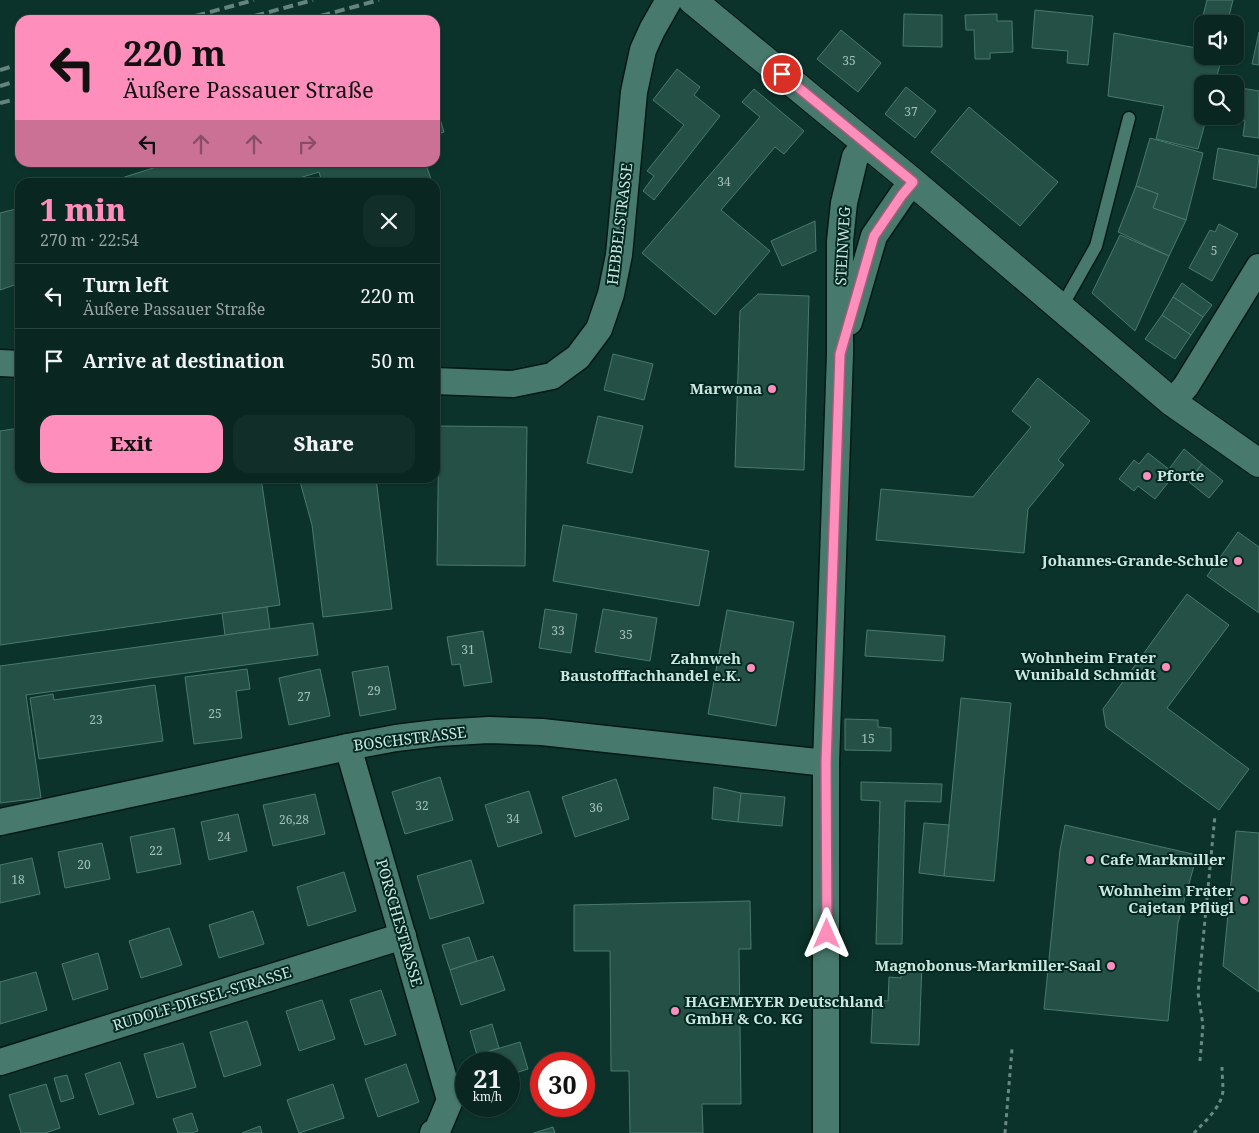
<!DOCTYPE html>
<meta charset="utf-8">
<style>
body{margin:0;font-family:"Noto Serif",serif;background:#122e29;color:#f1f3f6;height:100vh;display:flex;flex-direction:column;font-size:19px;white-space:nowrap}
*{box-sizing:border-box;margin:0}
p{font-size:16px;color:#99a5a5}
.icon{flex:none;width:28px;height:28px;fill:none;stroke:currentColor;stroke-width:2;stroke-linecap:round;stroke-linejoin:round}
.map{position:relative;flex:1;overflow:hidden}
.panel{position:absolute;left:15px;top:178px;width:425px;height:305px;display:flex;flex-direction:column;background:#092620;border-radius:15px;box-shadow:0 1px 4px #0004,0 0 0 1px #29433e}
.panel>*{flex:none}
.top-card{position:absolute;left:15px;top:15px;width:425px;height:152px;border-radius:15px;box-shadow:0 1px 4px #0004,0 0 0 1px #29433e;background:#fe8ebb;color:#111;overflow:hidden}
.tools{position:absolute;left:1194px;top:15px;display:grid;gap:10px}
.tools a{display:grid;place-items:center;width:50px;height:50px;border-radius:10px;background:#092620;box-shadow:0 1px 4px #0004,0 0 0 1px #29433e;font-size:25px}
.speed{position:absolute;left:455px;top:1052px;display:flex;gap:10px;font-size:25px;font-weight:700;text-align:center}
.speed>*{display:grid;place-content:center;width:65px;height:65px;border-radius:50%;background:#092620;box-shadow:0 1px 4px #0004,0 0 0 1px #29433e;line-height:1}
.speed small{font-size:12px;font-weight:400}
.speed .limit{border:8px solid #d22;background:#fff;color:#111}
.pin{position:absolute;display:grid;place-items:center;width:42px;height:42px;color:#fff;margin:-21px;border:2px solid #fff;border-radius:50%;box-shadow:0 1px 5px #0007}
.me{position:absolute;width:55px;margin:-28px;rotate:0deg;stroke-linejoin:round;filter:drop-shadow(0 0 4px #0008)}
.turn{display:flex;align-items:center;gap:18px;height:105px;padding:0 25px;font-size:22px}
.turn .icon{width:65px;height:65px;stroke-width:2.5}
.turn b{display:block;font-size:35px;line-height:42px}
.lanes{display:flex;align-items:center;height:48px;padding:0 25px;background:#0003;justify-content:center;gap:25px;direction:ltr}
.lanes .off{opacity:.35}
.round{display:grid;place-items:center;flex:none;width:52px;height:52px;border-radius:15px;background:#122e29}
.headline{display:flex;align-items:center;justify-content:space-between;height:85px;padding:0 25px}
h1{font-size:30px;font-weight:800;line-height:38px;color:#fe8ebb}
.primary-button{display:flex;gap:10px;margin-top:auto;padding:10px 25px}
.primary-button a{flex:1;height:58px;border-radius:15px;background:#fe8ebb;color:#111;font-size:20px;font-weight:800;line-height:58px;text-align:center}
.primary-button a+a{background:#122e29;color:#f1f3f6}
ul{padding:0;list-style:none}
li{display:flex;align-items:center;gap:15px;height:65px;padding:0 25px;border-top:1px solid #29433e}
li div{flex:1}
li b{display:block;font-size:19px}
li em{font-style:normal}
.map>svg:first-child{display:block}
</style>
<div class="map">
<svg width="1259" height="1133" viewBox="0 0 1259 1133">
<rect width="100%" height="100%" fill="#0c332b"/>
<g fill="#245046" stroke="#497a6d">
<polygon points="1207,0 1233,0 1227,24 1218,24 1202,20"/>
<polygon points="1035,10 1093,16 1088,65 1067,63 1068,51 1032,48"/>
<polygon points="904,14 942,15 942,47 903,46"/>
<polygon points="997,14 997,21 1012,21 1013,52 990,53 990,59 975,59 974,30 966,30 965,15"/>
<polygon points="841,30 881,63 858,92 817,59"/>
<polygon points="1259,32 1259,65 1252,64"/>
<polygon points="1114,33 1202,49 1202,56 1222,56 1215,84 1202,84 1202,116 1207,116 1198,149 1156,139 1164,106 1108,96"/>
<polygon points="677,69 700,87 694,95 720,116 654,200 643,191 654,176 647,171 684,125 653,100"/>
<polygon points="906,87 936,111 915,138 885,114"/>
<polygon points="1235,87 1259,91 1259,138 1243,136 1245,121 1229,116 1235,116"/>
<polygon points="754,89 804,131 784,154 775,147 721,210 770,251 715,315 642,253 760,117 742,102"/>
<polygon points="435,103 444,132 435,135"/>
<polygon points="969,107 1058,182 1020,226 931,152"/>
<polygon points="1150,138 1203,153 1186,220 1153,208 1158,194 1136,186"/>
<polygon points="1218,148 1259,156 1256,188 1213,179"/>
<polygon points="172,162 425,162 432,182 322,182 319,172 286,182 109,182"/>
<polygon points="1136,186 1158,194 1153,208 1186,220 1169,256 1118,232"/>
<polygon points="20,208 20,283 0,290 0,213"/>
<polygon points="815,221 816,251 782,266 771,241"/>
<polygon points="1219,224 1238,234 1212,281 1189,268 1210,230 1215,232"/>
<polygon points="1120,235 1169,256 1135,331 1092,293"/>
<polygon points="1182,283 1212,305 1203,317 1173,297"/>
<polygon points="758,294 809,296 804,470 735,467 740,311"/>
<polygon points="1173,297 1203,317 1191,335 1162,315"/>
<polygon points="1162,315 1191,335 1175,359 1145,339"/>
<polygon points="613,354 653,364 644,400 604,390"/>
<polygon points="1038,378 1090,421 1058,460 1064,465 1028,509 1024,553 876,540 881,489 973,497 1031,427 1012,411"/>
<polygon points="598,416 643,426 632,473 587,463"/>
<polygon points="439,426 527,427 525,566 437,565"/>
<polygon points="20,428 20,478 261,478 280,605 0,645 0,431"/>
<polygon points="1184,449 1202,464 1187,483 1169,469"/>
<polygon points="1148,453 1175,474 1155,499 1138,486 1134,491 1119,479 1134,460 1139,464"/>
<polygon points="1202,464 1223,481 1209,498 1189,482"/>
<polygon points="299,478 376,478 392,609 323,617 312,525"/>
<polygon points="563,525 709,551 699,606 553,581"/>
<polygon points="1238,532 1259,547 1259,613 1207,576"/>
<polygon points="1187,594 1229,625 1167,708 1249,769 1219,810 1106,727 1103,709"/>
<polygon points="267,607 270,629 225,635 222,613"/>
<polygon points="545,609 577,614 571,653 539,648"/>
<polygon points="603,609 657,618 650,661 595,652"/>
<polygon points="727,610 794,622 776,726 708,714"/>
<polygon points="313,623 318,655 26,695 41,798 0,803 0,666"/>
<polygon points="867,630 945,636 943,661 865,656"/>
<polygon points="483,631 492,682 464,686 460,664 452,665 447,637"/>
<polygon points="388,666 396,709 360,716 352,672"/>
<polygon points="247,669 250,689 236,691 242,738 194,744 185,677"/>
<polygon points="320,669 330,716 289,725 279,678"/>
<polygon points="155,685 163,741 39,759 30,698 53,694 54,700"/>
<polygon points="961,698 1011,703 994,881 944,876"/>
<polygon points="845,719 878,720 878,727 891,728 891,751 845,750"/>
<polygon points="440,777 453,820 405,834 392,792"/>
<polygon points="616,779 629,819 575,837 562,797"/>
<polygon points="861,782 942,784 941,802 905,801 902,944 876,944 880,801 861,800"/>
<polygon points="714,787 741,793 738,822 712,819"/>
<polygon points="529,791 542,833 498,847 485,805"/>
<polygon points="741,793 785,797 782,826 738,822"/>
<polygon points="315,794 325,834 273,846 263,805"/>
<polygon points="238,814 247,851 209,860 201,822"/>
<polygon points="924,823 949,825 944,876 919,873"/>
<polygon points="1065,825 1197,855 1178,923 1168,1021 1044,1009 1060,850"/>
<polygon points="174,828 181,864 137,873 130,837"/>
<polygon points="1236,831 1259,833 1259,992 1223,966"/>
<polygon points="102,843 110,879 65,888 58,852"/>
<polygon points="32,858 40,894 0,903 0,865"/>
<polygon points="471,860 484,903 430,919 417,876"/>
<polygon points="344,872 356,911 308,926 297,887"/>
<polygon points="750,901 751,949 739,949 741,1104 702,1104 703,1133 630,1133 629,1071 611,1071 610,951 574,951 574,905"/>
<polygon points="253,911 264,944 219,958 209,925"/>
<polygon points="169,928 182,965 141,978 129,941"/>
<polygon points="469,937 477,961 450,970 442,945"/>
<polygon points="98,953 108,989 73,1000 62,964"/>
<polygon points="493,956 505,990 461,1005 450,970"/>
<polygon points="902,963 922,963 919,1045 871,1043 873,1000 888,1001 889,977 901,978"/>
<polygon points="36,972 47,1010 0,1024 0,982"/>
<polygon points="381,990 396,1035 365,1045 350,1000"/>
<polygon points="322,1000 335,1039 299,1051 286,1011"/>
<polygon points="247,1021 261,1065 224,1077 210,1032"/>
<polygon points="492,1024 499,1048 477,1055 470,1031"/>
<polygon points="520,1042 528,1069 509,1075 509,1064 479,1064 477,1055"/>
<polygon points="183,1043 196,1087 157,1098 144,1054"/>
<polygon points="120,1062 134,1104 99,1115 85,1074"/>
<polygon points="406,1064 419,1102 378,1117 365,1079"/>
<polygon points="67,1075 74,1098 61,1102 54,1078"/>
<polygon points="46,1084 60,1128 45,1133 21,1133 9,1095"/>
<polygon points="333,1084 344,1118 299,1133 287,1100"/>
<polygon points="192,1113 198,1131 192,1133 178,1133 173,1119"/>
<polygon points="260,1126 262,1133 242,1133"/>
<polygon points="553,1127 555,1133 534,1133"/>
</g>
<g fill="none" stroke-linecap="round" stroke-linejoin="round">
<defs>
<polyline id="lane" points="1061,308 1096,246 1129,118"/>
<g id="street">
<polyline points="849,322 874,236 902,195 913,182"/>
<polyline points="0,363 20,364"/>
<polyline points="435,381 513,384 552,376 578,357 599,329 611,294 619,255 634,92 643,50 652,30 669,0"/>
<polyline points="1172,402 1186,386 1259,267"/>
<polyline points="348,747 450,1100 437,1131 433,1133"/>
<polyline points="0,822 348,747 396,738 437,733 489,730 542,732 826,763"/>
<polyline points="0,1062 403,936"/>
<polyline points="826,1133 826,763 840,354 840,241 844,203 855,157 867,143"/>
</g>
<polyline id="secondary" points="692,0 913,182 1172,402 1259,463"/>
</defs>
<use href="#lane" stroke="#011913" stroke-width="15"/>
<use href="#street" stroke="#011913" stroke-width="29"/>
<use href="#secondary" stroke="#011913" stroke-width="30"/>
<g stroke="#688981" stroke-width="3" stroke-dasharray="4 4" stroke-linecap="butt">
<polyline points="1200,1061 1203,1025 1198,993 1215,815"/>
<polyline points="1005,1133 1012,1049"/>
<path d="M1194,1133C1205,1121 1221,1108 1223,1091C1223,1083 1222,1074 1222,1067"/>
</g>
<use href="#lane" stroke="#47796c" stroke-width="12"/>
<use href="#street" stroke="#47796c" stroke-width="26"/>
<use href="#secondary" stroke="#47796c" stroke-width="28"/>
<g stroke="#64857d" stroke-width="4" stroke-dasharray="10 5" stroke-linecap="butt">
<polyline points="181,20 254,0"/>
<polyline points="240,20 313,0"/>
<polyline points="306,20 379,0"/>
<polyline points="0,70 20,64"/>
<polyline points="0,86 20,80"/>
<polyline points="0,103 20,98"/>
</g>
</g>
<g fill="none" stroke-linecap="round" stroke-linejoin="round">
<defs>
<polyline id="route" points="782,74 913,182 902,195 874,236 840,354 826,763 827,934"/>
</defs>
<use href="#route" stroke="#a55c7a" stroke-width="12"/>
<use href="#route" stroke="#fe8ebb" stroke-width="9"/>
</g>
<g fill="#fe8ebb" stroke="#012921" stroke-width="2">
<circle cx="772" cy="389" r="5"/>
<circle cx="1147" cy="476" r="5"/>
<circle cx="1238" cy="561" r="5"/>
<circle cx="1166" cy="667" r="5"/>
<circle cx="751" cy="668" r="5"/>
<circle cx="1090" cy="860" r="5"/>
<circle cx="1244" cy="900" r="5"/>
<circle cx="1111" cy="966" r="5"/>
<circle cx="675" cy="1011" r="5"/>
</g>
<g text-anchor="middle" stroke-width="4" stroke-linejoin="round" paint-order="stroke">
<g font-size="12" fill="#a3c1b9">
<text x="849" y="65">35</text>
<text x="911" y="116">37</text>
<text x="724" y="186">34</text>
<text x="1214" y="255">5</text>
<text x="558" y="635">33</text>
<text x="626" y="639">35</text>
<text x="468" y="654">31</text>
<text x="374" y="695">29</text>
<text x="304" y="701">27</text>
<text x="215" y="718">25</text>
<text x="96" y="724">23</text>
<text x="868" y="743">15</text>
<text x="422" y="810">32</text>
<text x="596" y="812">36</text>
<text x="513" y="823">34</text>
<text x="294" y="824">26,28</text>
<text x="224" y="841">24</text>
<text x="156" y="855">22</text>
<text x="84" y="869">20</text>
<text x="18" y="884">18</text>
</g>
<g font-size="15" fill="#cde7df" stroke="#012921">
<text transform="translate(620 224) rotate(-83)" y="5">HEBBELSTRASSE</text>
<text transform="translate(843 246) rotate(-87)" y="5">STEINWEG</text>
<text transform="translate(410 739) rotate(-7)" y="5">BOSCHSTRASSE</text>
<text transform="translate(399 923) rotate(74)" y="5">PORSCHESTRASSE</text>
<text transform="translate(202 999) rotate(-17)" y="5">RUDOLF-DIESEL-STRASSE</text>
</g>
<g font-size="15" font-weight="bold" fill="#cde7df" stroke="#012921" text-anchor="end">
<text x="762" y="394">Marwona</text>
<text x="1157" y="481" text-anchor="start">Pforte</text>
<text x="1228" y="566">Johannes-Grande-Schule</text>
<text x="1156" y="663">Wohnheim Frater<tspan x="1156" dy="17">Wunibald Schmidt</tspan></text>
<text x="741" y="664">Zahnweh<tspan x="741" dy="17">Baustofffachhandel e.K.</tspan></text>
<text x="1100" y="865" text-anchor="start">Cafe Markmiller</text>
<text x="1234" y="896">Wohnheim Frater<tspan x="1234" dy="17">Cajetan Pflügl</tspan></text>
<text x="1101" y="971">Magnobonus-Markmiller-Saal</text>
<text x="685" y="1007" text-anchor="start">HAGEMEYER Deutschland<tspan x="685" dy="17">GmbH &amp; Co. KG</tspan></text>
</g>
</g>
</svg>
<div class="tools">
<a><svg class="icon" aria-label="sound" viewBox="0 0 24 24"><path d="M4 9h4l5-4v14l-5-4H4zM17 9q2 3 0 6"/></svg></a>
<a><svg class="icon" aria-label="search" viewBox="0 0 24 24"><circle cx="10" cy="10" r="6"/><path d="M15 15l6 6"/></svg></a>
</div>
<div class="speed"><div>21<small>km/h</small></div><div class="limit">30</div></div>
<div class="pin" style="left:782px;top:74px;background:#d93025"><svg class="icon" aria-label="arrive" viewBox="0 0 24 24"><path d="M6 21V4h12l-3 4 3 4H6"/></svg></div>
<svg class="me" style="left:827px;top:934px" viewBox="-20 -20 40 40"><path d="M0-17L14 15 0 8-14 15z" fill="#fe8ebb" stroke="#fff" stroke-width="4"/></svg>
<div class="top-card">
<div class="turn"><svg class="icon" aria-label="left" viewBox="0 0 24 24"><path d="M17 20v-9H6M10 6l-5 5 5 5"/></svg><div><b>220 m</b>Äußere Passauer Straße</div></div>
<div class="lanes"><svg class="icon" aria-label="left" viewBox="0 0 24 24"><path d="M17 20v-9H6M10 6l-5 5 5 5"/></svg><svg class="icon off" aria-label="ahead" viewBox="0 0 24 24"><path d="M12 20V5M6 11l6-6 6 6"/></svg><svg class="icon off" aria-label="ahead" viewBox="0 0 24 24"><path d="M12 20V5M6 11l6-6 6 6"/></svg><svg class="icon off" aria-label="right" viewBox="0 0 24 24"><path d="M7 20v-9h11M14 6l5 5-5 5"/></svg></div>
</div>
<section class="panel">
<div class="headline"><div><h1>1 min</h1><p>270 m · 22:54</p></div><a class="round"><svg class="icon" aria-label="close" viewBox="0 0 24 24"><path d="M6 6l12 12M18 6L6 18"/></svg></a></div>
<ul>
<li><svg class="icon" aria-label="left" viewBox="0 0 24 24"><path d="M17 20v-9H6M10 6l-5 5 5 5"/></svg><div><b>Turn left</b><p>Äußere Passauer Straße</p></div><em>220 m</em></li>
<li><svg class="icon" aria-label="arrive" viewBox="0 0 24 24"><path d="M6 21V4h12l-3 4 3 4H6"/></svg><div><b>Arrive at destination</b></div><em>50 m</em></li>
</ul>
<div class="primary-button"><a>Exit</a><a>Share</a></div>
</section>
</div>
